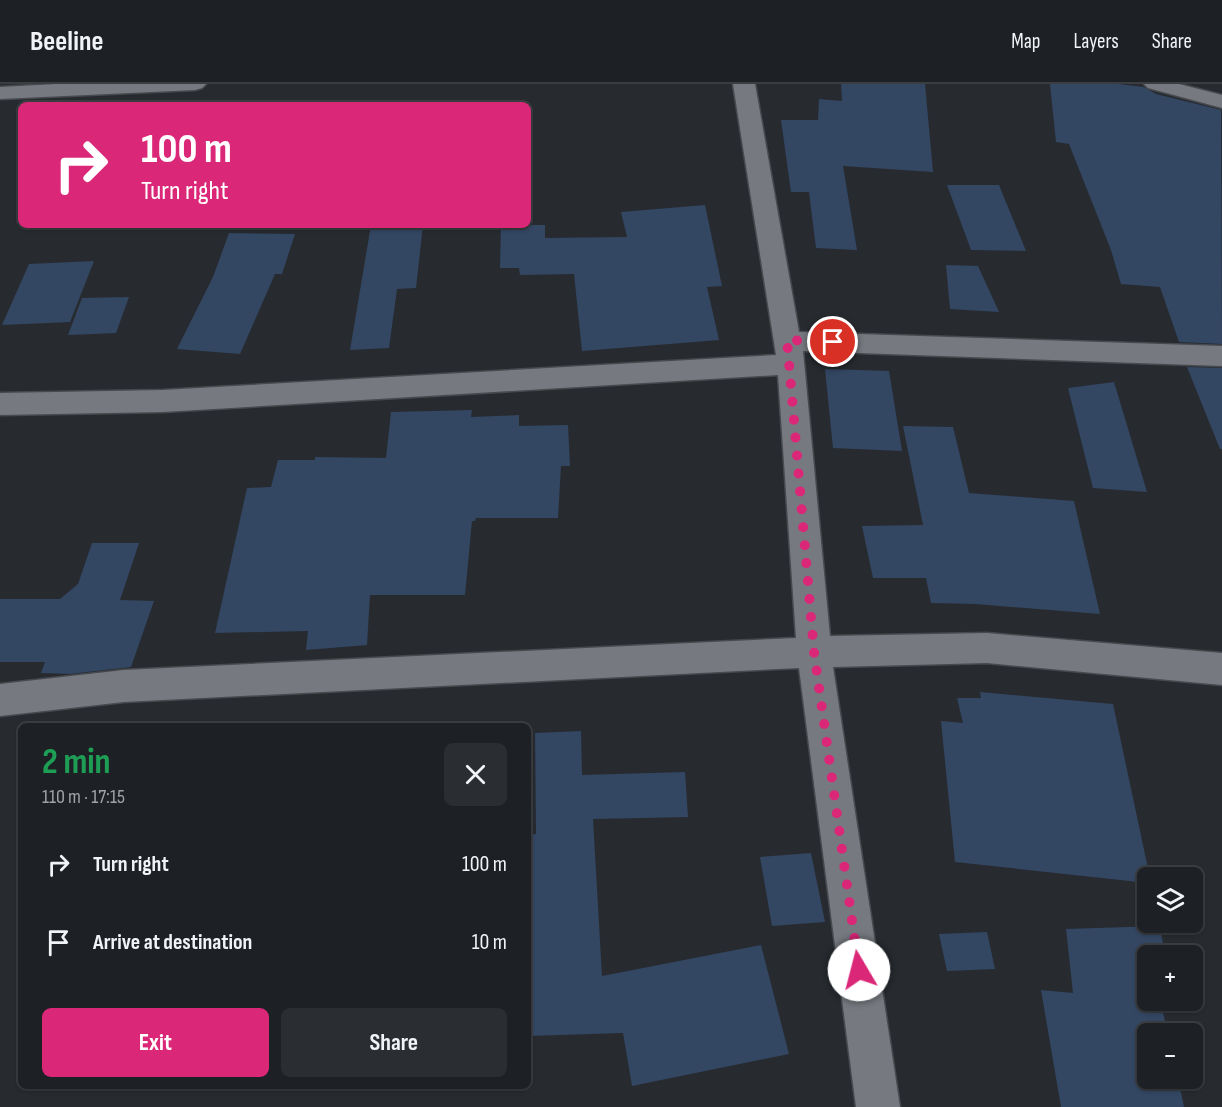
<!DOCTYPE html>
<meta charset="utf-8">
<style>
body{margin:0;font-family:"Sofia Sans Condensed",sans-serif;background:#2a2d31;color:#f1f3f6;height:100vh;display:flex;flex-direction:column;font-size:22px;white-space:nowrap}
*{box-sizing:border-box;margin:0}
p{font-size:20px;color:#a0a3a6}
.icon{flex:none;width:33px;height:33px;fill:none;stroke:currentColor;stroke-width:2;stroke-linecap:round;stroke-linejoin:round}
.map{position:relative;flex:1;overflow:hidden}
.sheet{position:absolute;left:18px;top:639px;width:513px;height:366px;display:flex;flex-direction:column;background:#1d2024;border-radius:9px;box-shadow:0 2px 4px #0004,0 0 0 2px #3b3e41}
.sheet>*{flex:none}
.hud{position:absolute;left:18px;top:18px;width:513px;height:126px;border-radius:9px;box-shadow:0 2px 4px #0004,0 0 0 2px #3b3e41;background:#db2777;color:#fff;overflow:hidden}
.controls{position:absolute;left:1137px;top:783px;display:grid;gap:12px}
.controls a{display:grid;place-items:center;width:66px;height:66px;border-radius:9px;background:#1d2024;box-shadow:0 2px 4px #0004,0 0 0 2px #3b3e41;font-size:30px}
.pin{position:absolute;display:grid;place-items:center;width:51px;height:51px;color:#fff;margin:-26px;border:3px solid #fff;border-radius:50%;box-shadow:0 2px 6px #0007}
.me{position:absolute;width:66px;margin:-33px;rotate:352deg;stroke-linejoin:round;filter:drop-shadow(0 0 4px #0008)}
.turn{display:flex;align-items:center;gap:21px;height:126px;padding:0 24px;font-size:27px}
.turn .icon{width:78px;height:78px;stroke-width:2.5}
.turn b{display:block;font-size:42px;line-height:51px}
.round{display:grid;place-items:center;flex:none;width:63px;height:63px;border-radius:9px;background:#2a2d31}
.head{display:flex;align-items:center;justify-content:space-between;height:102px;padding:0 24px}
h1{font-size:36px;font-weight:700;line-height:45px;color:#1e9e55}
.cta{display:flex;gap:12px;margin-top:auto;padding:12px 24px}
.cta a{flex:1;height:69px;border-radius:9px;background:#db2777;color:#fff;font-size:24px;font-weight:700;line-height:69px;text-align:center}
.cta a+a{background:#2a2d31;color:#f1f3f6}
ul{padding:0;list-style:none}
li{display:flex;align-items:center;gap:18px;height:78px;padding:0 24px}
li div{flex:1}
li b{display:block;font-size:22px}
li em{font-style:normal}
header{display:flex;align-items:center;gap:36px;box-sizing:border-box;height:84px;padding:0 30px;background:#1d2024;border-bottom:2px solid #3b3e41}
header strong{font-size:28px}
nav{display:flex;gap:33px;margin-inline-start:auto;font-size:21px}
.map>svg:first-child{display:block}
</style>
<header>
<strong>Beeline</strong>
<nav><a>Map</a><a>Layers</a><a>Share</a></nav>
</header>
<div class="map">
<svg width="1222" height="1023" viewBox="0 0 1222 1023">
<rect width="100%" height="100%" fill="#272b30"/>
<g fill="#334662">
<polygon points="841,0 925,0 933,88 843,82 857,166 816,164 809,108 791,108 781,36 818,36 819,15 842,17"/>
<polygon points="1050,0 1118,0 1144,3 1156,10 1221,26 1222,260 1179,258 1160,203 1121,200 1111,166 1069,60 1056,58"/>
<polygon points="947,101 999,101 1026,167 971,166"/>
<polygon points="705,121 722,202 707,203 719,256 582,267 574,190 520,191 519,184 500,184 501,141 545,141 545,154 627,153 621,128"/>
<polygon points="371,141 423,141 416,204 397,205 389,264 350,266"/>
<polygon points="229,149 295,150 282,190 275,190 240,270 177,265 213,193"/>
<polygon points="94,177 70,238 2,241 29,180"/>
<polygon points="946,181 978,182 999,228 950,225"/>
<polygon points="129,213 116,249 68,251 82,214"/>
<polygon points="1187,283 1222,284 1222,365 1220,365"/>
<polygon points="825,285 889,287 902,367 833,364"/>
<polygon points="1114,298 1147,408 1093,404 1068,304"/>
<polygon points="472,326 471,333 519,331 519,342 568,341 570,382 561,382 558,434 476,434 475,437 472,437 465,511 370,511 367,561 306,566 308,547 215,549 247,404 271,403 278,376 315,376 315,373 386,374 391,328"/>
<polygon points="903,342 953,343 969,409 1074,417 1100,530 976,520 931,519 926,494 873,494 862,442 923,441"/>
<polygon points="92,459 139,459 120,516 154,517 131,583 70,590 41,589 45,578 0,578 0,515 60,515 78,500"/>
<polygon points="980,608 1113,620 1150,794 1148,794 1148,799 955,778 941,637 963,639 957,614 981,614"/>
<polygon points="581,647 582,691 685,688 688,733 593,735 602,892 761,861 789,970 632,1002 623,949 528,952 528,751 536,750 535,649"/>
<polygon points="811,769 825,838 772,842 760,773"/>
<polygon points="1160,842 1165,872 1148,872 1148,916 1160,916 1168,950 1148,950 1148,994 1178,994 1184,1023 1061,1023 1041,906 1073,909 1066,845"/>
<polygon points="987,848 995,885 947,887 939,850"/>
</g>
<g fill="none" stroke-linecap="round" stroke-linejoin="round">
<defs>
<g id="minor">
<polygon points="56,0 206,0 202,4 195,6 0,15 0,3"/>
<polygon points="733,0 755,0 799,248 1222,262 1222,282 803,267 830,552 987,549 1222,569 1222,601 987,579 833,583 900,1023 856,1023 799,584 124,618 0,632 0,600 124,586 796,554 778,291 163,328 0,331 0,309 163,306 776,271"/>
<polygon points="1144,0 1179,0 1222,11 1222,24 1148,4"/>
</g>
</defs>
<use href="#minor" stroke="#46494d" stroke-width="3"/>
<use href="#minor" fill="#767a80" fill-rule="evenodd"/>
</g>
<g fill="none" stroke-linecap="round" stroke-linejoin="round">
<polyline stroke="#db2777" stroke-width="10" stroke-dasharray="0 18" points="833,258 787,256 814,568 859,886"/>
</g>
</svg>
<div class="controls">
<a><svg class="icon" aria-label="layers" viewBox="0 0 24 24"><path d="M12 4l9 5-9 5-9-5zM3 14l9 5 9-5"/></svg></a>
<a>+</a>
<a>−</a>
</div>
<div class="pin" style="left:833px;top:258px;background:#d93025"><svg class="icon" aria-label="arrive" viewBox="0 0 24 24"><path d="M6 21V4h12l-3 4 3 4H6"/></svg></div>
<svg class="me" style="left:859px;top:886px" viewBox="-20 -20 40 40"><circle r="19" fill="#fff"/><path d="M0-13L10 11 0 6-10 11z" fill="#db2777"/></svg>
<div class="hud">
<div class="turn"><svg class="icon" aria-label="right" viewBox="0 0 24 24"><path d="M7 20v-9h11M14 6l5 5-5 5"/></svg><div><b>100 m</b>Turn right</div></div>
</div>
<section class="sheet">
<div class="head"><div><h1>2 min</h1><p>110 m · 17:15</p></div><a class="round"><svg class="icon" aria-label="close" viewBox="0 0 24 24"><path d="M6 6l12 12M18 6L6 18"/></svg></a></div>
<ul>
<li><svg class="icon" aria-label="right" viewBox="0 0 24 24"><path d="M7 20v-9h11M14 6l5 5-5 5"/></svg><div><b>Turn right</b></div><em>100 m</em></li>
<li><svg class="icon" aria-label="arrive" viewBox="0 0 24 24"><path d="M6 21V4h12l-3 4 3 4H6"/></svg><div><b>Arrive at destination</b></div><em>10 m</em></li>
</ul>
<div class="cta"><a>Exit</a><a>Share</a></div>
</section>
</div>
